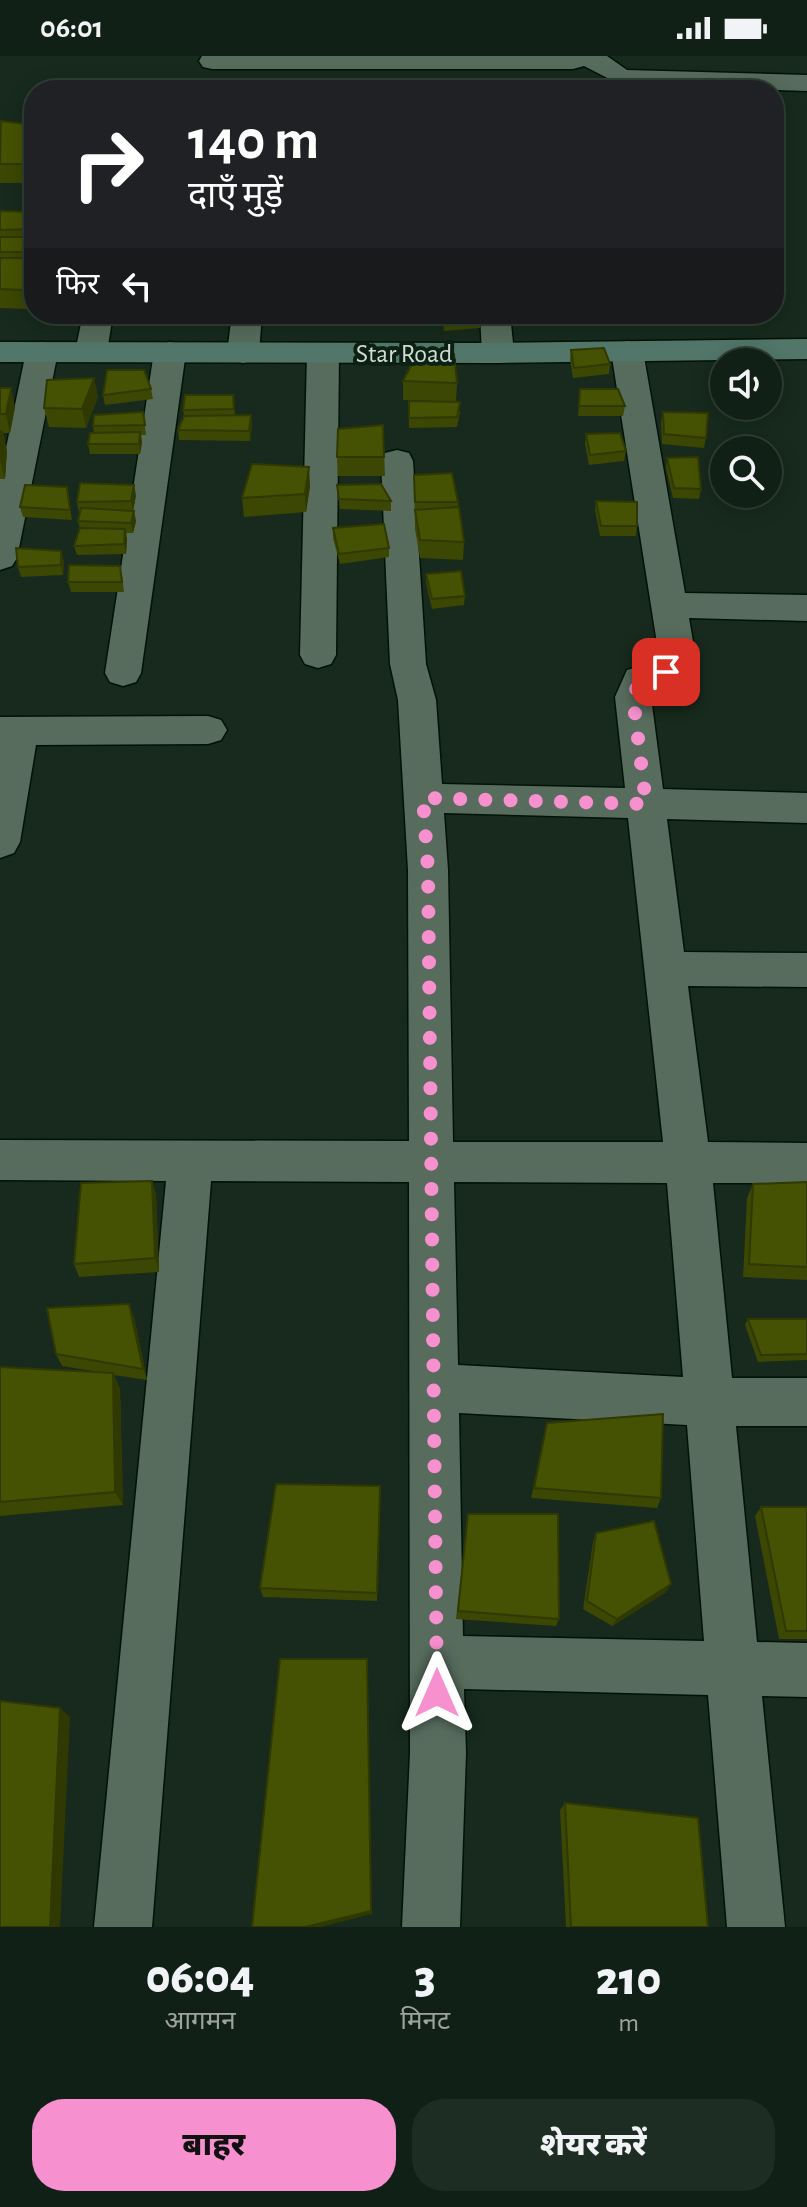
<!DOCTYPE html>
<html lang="hi">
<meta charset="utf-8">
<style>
body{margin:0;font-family:"Alegreya Sans","Noto Sans Devanagari",sans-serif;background:#1e2d23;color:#f1f3f6;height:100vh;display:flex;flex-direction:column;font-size:30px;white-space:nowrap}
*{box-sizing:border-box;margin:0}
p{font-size:26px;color:#9ca3a1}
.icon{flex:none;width:44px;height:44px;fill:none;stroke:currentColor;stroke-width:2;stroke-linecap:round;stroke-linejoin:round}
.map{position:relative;height:1871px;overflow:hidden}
.panel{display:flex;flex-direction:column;background:#112016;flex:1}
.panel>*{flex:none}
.hud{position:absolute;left:24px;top:24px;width:760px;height:244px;border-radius:32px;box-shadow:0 4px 20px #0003,0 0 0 2px #303e35;background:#202124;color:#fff;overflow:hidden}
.buttons{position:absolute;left:710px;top:292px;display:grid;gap:16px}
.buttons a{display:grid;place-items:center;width:72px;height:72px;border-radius:50%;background:#112016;box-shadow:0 4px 20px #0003,0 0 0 2px #303e35;font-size:40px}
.pin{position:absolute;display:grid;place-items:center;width:68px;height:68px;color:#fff;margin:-34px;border-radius:16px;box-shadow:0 4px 12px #0006}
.me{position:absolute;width:88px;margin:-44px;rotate:0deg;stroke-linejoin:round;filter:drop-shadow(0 0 6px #0008)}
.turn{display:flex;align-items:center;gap:28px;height:168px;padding:0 32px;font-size:36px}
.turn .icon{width:104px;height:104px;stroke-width:2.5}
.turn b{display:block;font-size:56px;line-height:68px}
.then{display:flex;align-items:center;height:76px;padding:0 32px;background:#0003;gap:16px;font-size:30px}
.eta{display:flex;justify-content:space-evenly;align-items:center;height:136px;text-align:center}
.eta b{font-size:48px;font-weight:800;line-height:56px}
.button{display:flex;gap:16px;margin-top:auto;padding:16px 32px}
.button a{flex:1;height:92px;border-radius:32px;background:#f790ce;color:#111;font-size:32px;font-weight:800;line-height:92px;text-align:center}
.button a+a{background:#1e2d23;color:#f1f3f6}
.status{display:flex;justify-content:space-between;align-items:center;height:56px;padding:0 40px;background:#112016;direction:ltr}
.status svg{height:22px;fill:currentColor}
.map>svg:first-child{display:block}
</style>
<div class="status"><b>06:01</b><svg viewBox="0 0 49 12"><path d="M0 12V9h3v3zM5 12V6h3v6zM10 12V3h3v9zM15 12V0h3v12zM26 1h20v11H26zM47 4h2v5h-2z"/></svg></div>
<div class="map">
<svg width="807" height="1871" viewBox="0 0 807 1871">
<rect width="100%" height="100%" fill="#172a1d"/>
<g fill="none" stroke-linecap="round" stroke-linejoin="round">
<defs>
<g id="street">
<polygon points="202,0 607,0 627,14 807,19 807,35 621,29 584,10 573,13 212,13 203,11 199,5"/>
<polygon points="83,258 113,258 107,296 102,303 91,306 80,303 75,296"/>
<polygon points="232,258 262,258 259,297 254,304 243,307 232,304 227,297"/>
<polygon points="480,258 510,258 514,297 509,304 498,307 487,304 482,297"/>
<path d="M627,285L638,288L643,295L685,537L807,539V565L689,562L696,603L679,625L655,632L651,641L663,733L807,737V767L667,763L684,896L807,897V931L688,930L708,1086L807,1087V1127H713L732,1322H807V1370H736L757,1586L807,1587V1641L762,1640L785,1871H727L708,1639L464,1633L466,1697L460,1871H402L410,1697L409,1126L211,1125L152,1871H94L166,1125L0,1124V1084L409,1085L408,814L398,644L390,608L381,405L385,397L397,394L409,397L413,405L426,608L436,644L442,728L625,732L615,641L627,614L654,606L659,600L611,295L616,288ZM444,757L628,762L663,1086H453L448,814ZM454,1126L667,1127L683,1321L458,1309ZM459,1357L687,1369L704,1585L463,1580Z"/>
<polygon points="42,286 53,289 58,296 17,502 12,510 0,514 0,421 26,296 31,289"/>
<polygon points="170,286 181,289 186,296 141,617 136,626 123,630 110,626 105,617 154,296 159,289"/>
<polygon points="323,287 334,290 339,297 336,599 331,608 318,612 305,608 300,599 307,297 312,290"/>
<polygon points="208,660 221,664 227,674 221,684 208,688 36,689 20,786 14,797 0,802 0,661"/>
</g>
<polygon id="secondary" points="807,283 807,303 498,307 0,306 0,286 498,287"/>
</defs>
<use href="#street" stroke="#021207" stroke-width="3"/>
<use href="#secondary" stroke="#021207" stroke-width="3"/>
<use href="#street" fill="#576c5d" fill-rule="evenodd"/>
<use href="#secondary" fill="#52766a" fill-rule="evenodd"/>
</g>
<g fill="#3b4703">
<rect x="0" y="69" width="34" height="58"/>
<polygon points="0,155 34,156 34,215 31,215 32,221 27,253 0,252"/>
<polygon points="442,258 481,258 480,272 444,275"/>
<polygon points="571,294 610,308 609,318 573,322 570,304"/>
<polygon points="94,322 98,341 86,372 49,371 44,352"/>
<polygon points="403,325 457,327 456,346 460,356 457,371 409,372 409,345 434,345 403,344"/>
<polygon points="0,332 15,351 10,377 3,377 7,395 5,423 0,423"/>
<polygon points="151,333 153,343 105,349 103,339"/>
<polygon points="580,333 625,350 623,360 578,360"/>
<polygon points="233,339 235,359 251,359 252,369 250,385 179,384 178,374 184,360 183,354"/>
<polygon points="143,356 146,379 141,379 142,386 140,398 90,398 88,388 94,377 93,370"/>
<polygon points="663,356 706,382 704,392 662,388 661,367"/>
<polygon points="383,369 385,420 338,420 337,401"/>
<polygon points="586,378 626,395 624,405 589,409 585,388"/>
<polygon points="667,402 701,433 699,443 673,442 666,412"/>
<polygon points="414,419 458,446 464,486 463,504 420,502 415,473"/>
<polygon points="337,429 391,445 391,455 340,453"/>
<polygon points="310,430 306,456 244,461 242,442"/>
<polygon points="67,431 72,464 23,461 20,451"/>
<polygon points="136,439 133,455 136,465 133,477 126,477 127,483 126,498 77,499 74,490 80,473 78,465 80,456 79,456 77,446"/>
<polygon points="596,445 637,470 636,480 600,480 595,454"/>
<polygon points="333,472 389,492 389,501 340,508 333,482"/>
<polygon points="64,505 63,519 21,521 18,511"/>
<polygon points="426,518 465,540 464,549 432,553 426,527"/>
<polygon points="122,520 124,536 71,536 68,526"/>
<polygon points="152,1125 156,1139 159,1216 79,1221 74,1208"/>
<polygon points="807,1126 807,1224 743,1221 747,1142 753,1128"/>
<polygon points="134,1261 147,1324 114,1319 120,1333 123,1449 0,1460 0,1311 99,1316 62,1310 56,1298"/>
<polygon points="748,1263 807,1263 807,1304 758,1306 745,1269"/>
<polygon points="547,1367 661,1442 657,1452 531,1442"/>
<polygon points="380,1430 377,1545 263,1541 260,1532"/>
<polygon points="761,1451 807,1451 807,1583 779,1583 755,1460"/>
<polygon points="468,1458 559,1563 556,1570 456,1563"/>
<polygon points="596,1477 666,1536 612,1570 583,1553 593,1486"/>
<polygon points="565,1747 708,1871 566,1871 560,1754"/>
</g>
<g fill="#303902">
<polygon points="28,202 32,221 27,253 23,234"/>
<polygon points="94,322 98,341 86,372 82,353"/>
<polygon points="11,332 15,351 10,377 6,358"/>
<polygon points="251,359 252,369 250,385 249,375"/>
<polygon points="2,376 7,395 5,423 0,404"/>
<polygon points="140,376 142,386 140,398 139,388"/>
<polygon points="309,411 310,430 306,456 305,438"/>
<polygon points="134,429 136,439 133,455 131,445"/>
<polygon points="134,455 136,465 133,477 131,467"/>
<polygon points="125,473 127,483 126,498 124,488"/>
<polygon points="61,495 64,505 63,519 61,509"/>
<polygon points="152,1125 156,1139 159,1216 155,1202"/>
<polygon points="129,1248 134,1261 147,1324 143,1313"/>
<polygon points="113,1317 120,1333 123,1449 115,1436"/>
<polygon points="671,1528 666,1536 612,1570 617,1563"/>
<polygon points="367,1603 372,1858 320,1871 305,1871"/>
<polygon points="60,1652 70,1661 60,1871 50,1871"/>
</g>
<g fill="#455203" stroke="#303902" stroke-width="2">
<polygon points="1,65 34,69 34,108 0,108"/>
<polygon points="0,155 34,156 34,173 0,174"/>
<rect x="0" y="181" width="34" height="15"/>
<polygon points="0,202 28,202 23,234 0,233"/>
<polygon points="604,292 610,308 574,312 571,294"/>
<polygon points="454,298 457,327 403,325 416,300"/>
<polygon points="107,314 144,314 151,333 103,339"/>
<polygon points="94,322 82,353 44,352 47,324"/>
<polygon points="0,332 11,332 6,358 0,358"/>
<polygon points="580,333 618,333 625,350 579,350"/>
<polygon points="185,339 233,339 234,353 183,354"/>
<polygon points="409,345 460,346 457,361 409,362"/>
<polygon points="143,356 145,369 93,370 94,359"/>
<polygon points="663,356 708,357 706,382 664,378"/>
<polygon points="251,359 249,375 178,374 184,360"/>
<polygon points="383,369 384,401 337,401 338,373"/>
<polygon points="0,375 2,376 0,403"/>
<polygon points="140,376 139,388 88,388 90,377"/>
<polygon points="620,377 626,395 590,399 586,378"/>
<polygon points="698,401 701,433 674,432 667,402"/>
<polygon points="252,408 309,411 305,438 242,442"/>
<polygon points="452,417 458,446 415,446 414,419"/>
<polygon points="80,427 134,429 131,445 77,446"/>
<polygon points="381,428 391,445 339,443 337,429"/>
<polygon points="25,429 67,431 70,454 20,451"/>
<polygon points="596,445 637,446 637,470 601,470"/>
<polygon points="459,451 464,486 420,484 415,454"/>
<polygon points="81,452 134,455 131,467 78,465"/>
<polygon points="384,468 389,492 339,498 333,472"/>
<polygon points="80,472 125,473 124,488 74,490"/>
<polygon points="16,492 61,495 61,509 18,511"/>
<polygon points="69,509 120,510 122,526 68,526"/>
<polygon points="461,515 465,540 432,543 426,518"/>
<polygon points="152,1125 155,1202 74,1208 81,1127"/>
<polygon points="807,1126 807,1211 749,1208 753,1128"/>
<polygon points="129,1248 143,1313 56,1298 47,1252"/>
<polygon points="748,1263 807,1263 807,1298 761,1299"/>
<polygon points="0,1311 113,1317 115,1436 0,1446"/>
<polygon points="663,1358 661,1442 534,1432 547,1367"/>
<polygon points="276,1428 380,1430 377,1537 260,1532"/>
<polygon points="761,1451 807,1451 807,1575 786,1575"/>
<polygon points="468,1458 558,1458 559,1563 458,1555"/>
<polygon points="654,1465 671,1528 617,1563 587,1545 596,1477"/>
<polygon points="280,1603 367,1603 371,1855 305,1871 252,1871"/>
<polygon points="0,1645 60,1652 50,1871 0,1871"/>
<polygon points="565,1747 698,1762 708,1871 571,1871"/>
</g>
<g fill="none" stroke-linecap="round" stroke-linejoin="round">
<polyline stroke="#f790ce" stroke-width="14" stroke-dasharray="0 25.2" points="437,1637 428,814 423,742 646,748 633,641 640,623 666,616"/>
</g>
<g text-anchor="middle" stroke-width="8" stroke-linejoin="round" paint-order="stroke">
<g font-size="26" fill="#d0dcd4" stroke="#0d2014">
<text x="404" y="306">Star Road</text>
</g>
</g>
</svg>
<div class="buttons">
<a><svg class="icon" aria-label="sound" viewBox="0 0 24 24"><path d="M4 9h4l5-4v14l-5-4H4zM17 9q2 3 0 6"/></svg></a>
<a><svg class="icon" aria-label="search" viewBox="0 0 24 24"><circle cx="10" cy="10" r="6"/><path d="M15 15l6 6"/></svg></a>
</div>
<div class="pin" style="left:666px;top:616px;background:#d93025"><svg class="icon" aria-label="arrive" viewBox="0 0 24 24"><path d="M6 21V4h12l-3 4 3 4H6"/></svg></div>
<svg class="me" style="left:437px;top:1637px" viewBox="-20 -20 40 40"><path d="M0-17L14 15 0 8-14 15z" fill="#f790ce" stroke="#fff" stroke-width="4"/></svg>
<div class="hud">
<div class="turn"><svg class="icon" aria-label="right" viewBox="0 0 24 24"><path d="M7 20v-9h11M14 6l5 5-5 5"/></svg><div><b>140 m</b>दाएँ मुड़ें</div></div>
<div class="then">फिर<svg class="icon" aria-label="left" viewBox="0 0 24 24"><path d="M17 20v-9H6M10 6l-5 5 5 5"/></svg></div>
</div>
</div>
<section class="panel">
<div class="eta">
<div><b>06:04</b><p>आगमन</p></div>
<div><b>3</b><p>मिनट</p></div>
<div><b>210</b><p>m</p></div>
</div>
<div class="button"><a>बाहर</a><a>शेयर करें</a></div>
</section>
